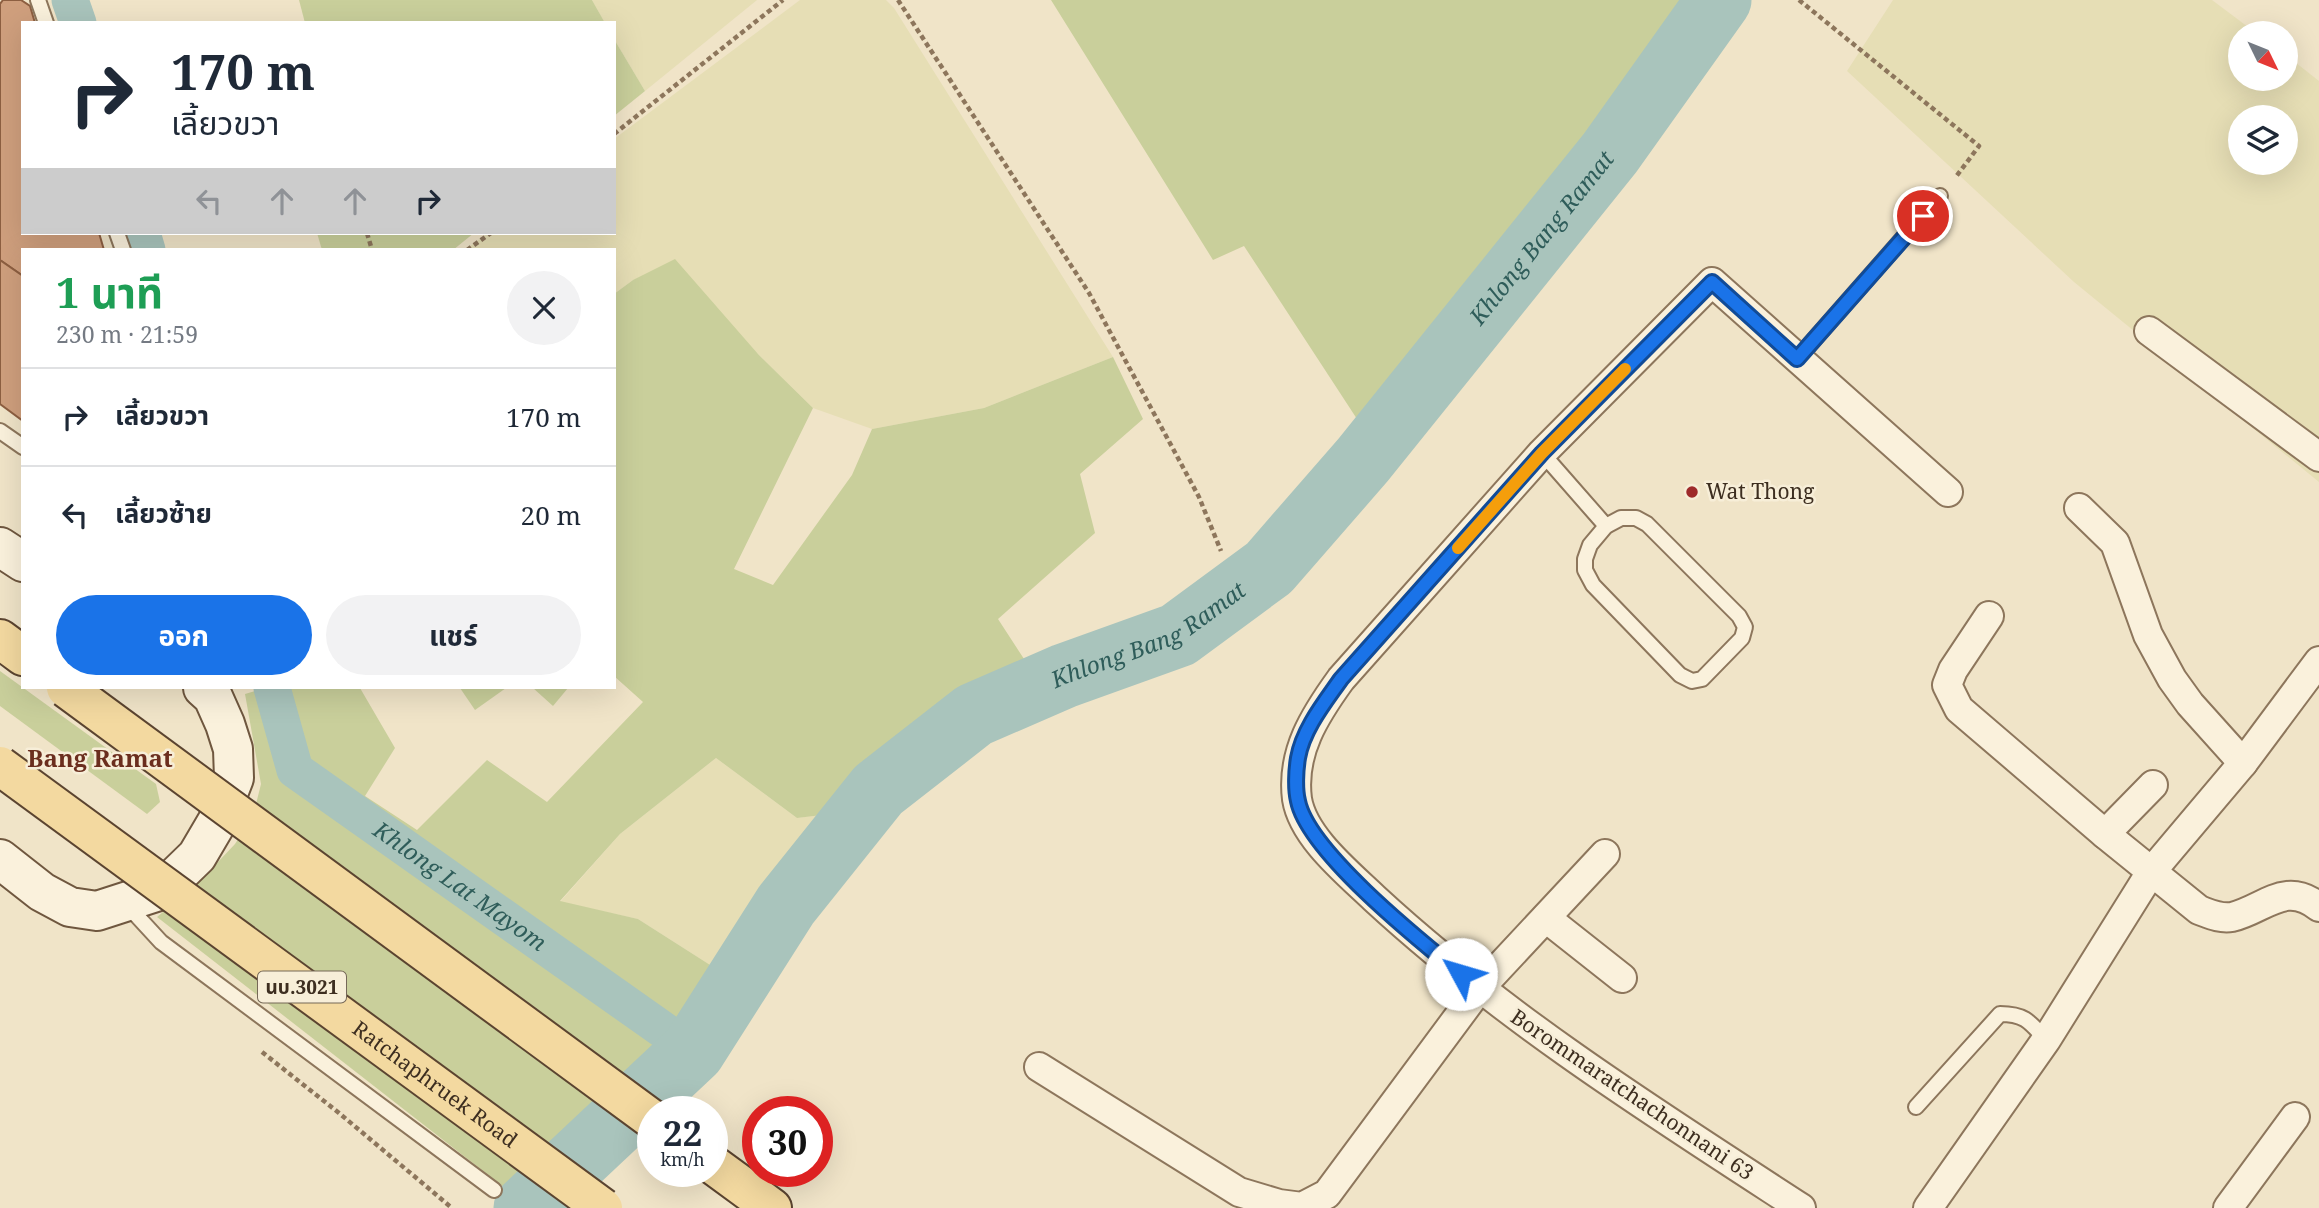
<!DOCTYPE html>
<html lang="th">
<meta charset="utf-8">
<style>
body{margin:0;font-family:"Noto Serif","Noto Sans Thai",serif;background:#f2f2f3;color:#1f2937;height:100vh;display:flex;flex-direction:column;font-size:26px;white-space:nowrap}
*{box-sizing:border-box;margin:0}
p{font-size:23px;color:#747a83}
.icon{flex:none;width:38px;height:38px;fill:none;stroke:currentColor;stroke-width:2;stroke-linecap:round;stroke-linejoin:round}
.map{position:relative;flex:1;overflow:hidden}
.side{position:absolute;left:21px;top:248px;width:595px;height:441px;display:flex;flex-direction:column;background:#fff;border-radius:0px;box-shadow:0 7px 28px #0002}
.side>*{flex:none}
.top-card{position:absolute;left:21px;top:21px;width:595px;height:214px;border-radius:0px;box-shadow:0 7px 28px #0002;background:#fff;color:#1f2937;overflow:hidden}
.needle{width:46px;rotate:133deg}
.fabs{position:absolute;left:2228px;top:21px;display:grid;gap:14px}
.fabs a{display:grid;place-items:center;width:70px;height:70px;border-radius:50%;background:#fff;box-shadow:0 7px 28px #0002;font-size:35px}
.speed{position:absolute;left:637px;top:1096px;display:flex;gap:14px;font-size:35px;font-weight:700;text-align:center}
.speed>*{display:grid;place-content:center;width:91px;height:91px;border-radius:50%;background:#fff;box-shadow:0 7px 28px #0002;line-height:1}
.speed small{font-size:18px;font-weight:400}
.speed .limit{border:10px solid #d22;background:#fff;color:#111}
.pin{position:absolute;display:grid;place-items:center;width:60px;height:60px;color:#fff;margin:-30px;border:4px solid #fff;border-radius:50%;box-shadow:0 2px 7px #0007}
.me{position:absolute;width:77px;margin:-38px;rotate:309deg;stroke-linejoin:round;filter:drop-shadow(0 0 5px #0008)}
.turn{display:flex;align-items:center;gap:24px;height:147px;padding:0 35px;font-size:32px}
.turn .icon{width:91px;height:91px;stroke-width:2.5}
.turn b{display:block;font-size:49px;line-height:60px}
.lanes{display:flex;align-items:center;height:66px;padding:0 35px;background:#0003;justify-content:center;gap:35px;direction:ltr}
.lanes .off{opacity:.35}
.round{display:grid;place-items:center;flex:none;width:74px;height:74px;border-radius:37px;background:#f2f2f3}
.headline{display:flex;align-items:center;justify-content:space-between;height:119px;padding:0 35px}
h1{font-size:42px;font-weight:700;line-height:52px;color:#1e9e55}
.cta{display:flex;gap:14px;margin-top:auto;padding:14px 35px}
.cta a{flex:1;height:80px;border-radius:42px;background:#1a73e8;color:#fff;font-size:28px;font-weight:700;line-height:80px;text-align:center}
.cta a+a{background:#f2f2f3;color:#1f2937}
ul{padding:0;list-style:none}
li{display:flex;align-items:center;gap:21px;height:98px;padding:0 35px;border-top:2px solid #e0e1e3}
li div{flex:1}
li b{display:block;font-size:26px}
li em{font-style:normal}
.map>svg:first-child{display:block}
</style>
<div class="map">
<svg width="2319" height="1208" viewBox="0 0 2319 1208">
<rect width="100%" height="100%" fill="#f0e4c8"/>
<g fill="#e6deb5" fill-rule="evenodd">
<polygon points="592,0 757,0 645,91 614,39 614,23 605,23"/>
<polygon points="800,0 886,0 894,8 1113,357 984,408 872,429 813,408 758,354 633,280 614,294 614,250 465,250 488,233 614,233 614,139"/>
<path d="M1893,0H2212L2256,33H2240V79H2286V55L2319,81V482L2074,282L1847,71ZM2240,117H2286V163H2240Z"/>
<polygon points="716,758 797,818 839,813 718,970 638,919 560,902 620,834"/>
</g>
<g fill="#c9cf9b">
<polygon points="299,0 592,0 605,23 305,23"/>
<polygon points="1051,0 1734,0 1420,408 1393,384 1357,419 1244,246 1213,260"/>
<polygon points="614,39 645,91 614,116"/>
<polygon points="317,233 474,233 453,250 322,250"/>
<polygon points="675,259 758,354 813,408 734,569 773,585 852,475 872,429 984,408 1113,357 1143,419 1080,474 1095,533 998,619 1026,662 877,774 839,813 797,818 716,758 620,834 560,901 638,919 718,970 689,1024 634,1084 519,1199 157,917 198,883 235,844 253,816 261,784 245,694 266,688 360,688 395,748 365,796 417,830 487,760 547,802 643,702 614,676 614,294 633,280"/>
<polygon points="0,671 156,784 160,802 147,814 0,706"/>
<polygon points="460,688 506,688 475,710"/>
<polygon points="533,688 568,688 553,706"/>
</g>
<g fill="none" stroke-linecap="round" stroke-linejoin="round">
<g stroke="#a9c4bc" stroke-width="37">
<polyline points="70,0 78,23"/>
<polyline points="142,233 147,250"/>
<path id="s1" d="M272,688L295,770L693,1051"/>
</g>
<path stroke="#a9c4bc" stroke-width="65" id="s2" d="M526,1208L693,1051L786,905L878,790L974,715L1064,676L1178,635L1269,568L1363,460L1610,153L1719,0"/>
</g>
<g fill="#cf9f7d" stroke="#8d5f41" stroke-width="2">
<polygon points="3,0 21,0 30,6 35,23 23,23 23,233 99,233 104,250 23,250 23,276 0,260 0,4"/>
<polygon points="0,260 23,276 23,421 0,404"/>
</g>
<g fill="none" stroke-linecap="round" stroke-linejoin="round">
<defs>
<g id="lane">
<polyline points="38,0 46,23"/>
<polyline points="117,233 123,250"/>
<polyline points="1797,359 1940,196"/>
<polyline points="0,431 23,447"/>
<polyline points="1542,453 1606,526"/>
<polygon points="1621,518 1636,518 1647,524 1739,616 1745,627 1742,638 1702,679 1692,681 1680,675 1593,585 1585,570 1585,559 1590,545 1606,526"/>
<polyline points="126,904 161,942 494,1190"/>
<path d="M1916,1107L2000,1014C2025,1014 2030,1022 2046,1040"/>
</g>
<g id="street">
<polyline points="2149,331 2319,457"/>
<polyline points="2079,508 2115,543 2148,635 2172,679 2190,704 2243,763"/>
<path d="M1989,616L1953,670L1947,685L1959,709L2105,834L2199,910C2210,914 2220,919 2232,917C2265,909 2285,880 2319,907"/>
<polyline points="2105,834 2153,785"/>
<polyline points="1546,918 1622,978"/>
<polyline points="1039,1067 1239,1192 1279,1204 1302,1207 1327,1194 1479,989 1605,854"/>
<path d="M1801,1208C1653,1112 1504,1018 1374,898C1348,873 1303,837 1297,799C1291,752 1315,715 1341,679L1542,453L1712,282L1948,492"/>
<polyline points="1928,1208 2046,1040 2151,872 2243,763 2319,661"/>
<polyline points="2228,1208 2295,1117"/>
</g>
<g id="secondary">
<polyline points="0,547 23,562"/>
<polyline points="0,859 42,892 70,907 97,911 162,890 197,856 217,822 234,778 233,749 225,724 213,697 203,688"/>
</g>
<g id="primary">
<polyline points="0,639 23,656"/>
<polyline points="712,1164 772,1208"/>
</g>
</defs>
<use href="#lane" stroke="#8d765c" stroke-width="18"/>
<use href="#street" stroke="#8d765c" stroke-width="32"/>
<use href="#secondary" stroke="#6f573f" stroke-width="42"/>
<use href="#primary" stroke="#5b4430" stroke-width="42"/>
<g stroke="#8d765c" stroke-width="4.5" stroke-dasharray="5 3.5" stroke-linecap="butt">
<polyline points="898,0 1089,293 1199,497 1221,551"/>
<polyline points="1799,0 1979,146 1955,178"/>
<polyline points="614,134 783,0"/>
<polyline points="367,233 372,250"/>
<polyline points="467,250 491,233"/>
<polyline points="262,1052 339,1113 452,1208"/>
</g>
<use href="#lane" stroke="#faf1dc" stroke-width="14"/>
<use href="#street" stroke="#faf1dc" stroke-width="28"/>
<use href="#secondary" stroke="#faf1dc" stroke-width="38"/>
<use href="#primary" stroke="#f3d9a0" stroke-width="38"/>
<defs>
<g id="primary-bridge">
<polyline points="66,688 653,1120"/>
<path id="s3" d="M0,766L603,1208"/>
</g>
</defs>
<use href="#primary-bridge" stroke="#5b4430" stroke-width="42" stroke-linecap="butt"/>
<use href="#primary-bridge" stroke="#f3d9a0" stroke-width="38"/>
</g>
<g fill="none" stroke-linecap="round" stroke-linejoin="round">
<defs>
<path id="route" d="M1461,974C1419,940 1308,851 1298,801C1295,789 1296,770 1298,758C1303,729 1325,702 1341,679L1542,453L1712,282L1797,359L1923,216"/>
</defs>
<use href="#route" stroke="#114b97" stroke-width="18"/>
<use href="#route" stroke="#1a73e8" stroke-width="12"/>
<polyline stroke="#f59e0b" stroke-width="12" points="1458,548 1542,453 1625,369"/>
</g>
<circle fill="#9e2a2b" stroke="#f7eed8" stroke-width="2.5" cx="1692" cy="492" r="7"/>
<g text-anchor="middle" stroke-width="5" stroke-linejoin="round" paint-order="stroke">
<rect fill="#f7eed8" stroke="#756857" stroke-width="2" x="258" y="971.5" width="88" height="31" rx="5"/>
<g font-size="19" font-weight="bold" fill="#3d2e20">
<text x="302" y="994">นบ.3021</text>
</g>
<g font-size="21" fill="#3d2e20" stroke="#f7eed8" text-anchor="start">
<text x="1706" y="499">Wat Thong</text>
</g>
<g font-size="21" fill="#3d2e20" stroke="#f7eed8">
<text dy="7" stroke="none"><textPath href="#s3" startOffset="539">Ratchaphruek Road</textPath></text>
<text transform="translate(1632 1095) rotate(34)" y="7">Borommaratchachonnani 63</text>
</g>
<g font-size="23" font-style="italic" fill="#2f5d5a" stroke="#f7eed8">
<text dy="8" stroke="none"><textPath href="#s2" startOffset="1432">Khlong Bang Ramat</textPath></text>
<text dy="8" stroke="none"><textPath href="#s2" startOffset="864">Khlong Bang Ramat</textPath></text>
<text dy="8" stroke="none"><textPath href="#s1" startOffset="287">Khlong Lat Mayom</textPath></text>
</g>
<g font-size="24" font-weight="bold" fill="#6b2e1e" stroke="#f7eed8">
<text x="100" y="767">Bang Ramat</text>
</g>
</g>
</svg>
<div class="fabs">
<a><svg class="needle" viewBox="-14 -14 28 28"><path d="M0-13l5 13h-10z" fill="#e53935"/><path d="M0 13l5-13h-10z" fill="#747a83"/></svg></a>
<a><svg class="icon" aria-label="layers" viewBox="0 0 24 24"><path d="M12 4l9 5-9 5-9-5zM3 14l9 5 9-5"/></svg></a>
</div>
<div class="speed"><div>22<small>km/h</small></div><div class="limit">30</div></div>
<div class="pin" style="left:1923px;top:216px;background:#d93025"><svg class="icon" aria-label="arrive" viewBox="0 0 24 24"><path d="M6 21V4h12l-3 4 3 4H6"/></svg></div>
<svg class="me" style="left:1461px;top:974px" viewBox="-20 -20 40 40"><circle r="19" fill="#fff"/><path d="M0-13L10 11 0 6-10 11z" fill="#1a73e8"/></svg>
<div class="top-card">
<div class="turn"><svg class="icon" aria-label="right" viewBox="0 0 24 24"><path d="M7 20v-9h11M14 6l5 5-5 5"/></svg><div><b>170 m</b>เลี้ยวขวา</div></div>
<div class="lanes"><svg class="icon off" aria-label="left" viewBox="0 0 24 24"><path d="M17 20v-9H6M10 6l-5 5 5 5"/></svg><svg class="icon off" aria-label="ahead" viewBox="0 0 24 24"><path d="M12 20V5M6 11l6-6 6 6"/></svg><svg class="icon off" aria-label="ahead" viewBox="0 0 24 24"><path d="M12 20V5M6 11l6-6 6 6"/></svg><svg class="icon" aria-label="right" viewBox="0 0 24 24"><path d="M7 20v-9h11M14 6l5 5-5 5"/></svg></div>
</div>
<section class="side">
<div class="headline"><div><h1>1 นาที</h1><p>230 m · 21:59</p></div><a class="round"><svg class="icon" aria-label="close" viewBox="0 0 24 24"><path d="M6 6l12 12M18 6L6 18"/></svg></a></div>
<ul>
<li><svg class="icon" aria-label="right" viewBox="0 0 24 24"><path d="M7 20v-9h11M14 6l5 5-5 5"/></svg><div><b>เลี้ยวขวา</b></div><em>170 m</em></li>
<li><svg class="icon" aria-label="left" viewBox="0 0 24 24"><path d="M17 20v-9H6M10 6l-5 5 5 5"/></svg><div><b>เลี้ยวซ้าย</b></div><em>20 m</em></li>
</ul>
<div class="cta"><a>ออก</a><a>แชร์</a></div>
</section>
</div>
